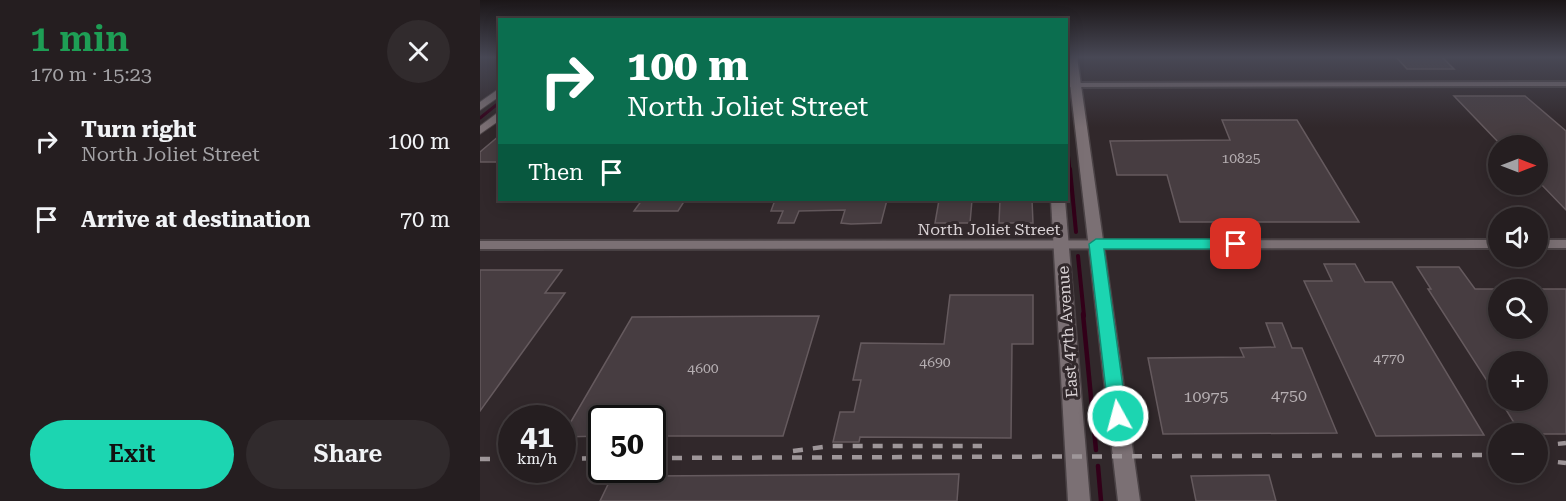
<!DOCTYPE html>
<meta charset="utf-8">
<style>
body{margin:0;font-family:"Roboto Serif",serif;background:#312b2d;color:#f1f3f6;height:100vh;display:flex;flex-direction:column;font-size:22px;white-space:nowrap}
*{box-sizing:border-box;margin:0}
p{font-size:20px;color:#a3a2a5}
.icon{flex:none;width:33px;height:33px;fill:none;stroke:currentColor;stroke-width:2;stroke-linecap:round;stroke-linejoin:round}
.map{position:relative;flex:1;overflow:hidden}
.side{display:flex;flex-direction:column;background:#251e20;width:480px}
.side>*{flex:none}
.top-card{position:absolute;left:18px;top:18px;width:570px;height:183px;border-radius:0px;box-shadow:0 3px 15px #0003,0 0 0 2px #423c3e;background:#0b6e4f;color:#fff;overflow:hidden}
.needle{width:39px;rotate:90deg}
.buttons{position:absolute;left:1008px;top:135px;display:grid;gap:12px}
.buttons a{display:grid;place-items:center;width:60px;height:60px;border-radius:50%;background:#251e20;box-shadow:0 3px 15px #0003,0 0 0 2px #423c3e;font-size:30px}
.speed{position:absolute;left:18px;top:405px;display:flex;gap:12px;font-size:30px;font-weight:700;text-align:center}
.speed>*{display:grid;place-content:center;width:78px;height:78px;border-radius:50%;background:#251e20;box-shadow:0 3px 15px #0003,0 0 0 2px #423c3e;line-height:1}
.speed small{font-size:15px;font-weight:400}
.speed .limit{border:3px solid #111;border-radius:9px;background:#fff;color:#111}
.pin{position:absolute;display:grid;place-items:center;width:51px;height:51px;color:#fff;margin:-26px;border-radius:12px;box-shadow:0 3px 9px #0006}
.me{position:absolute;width:66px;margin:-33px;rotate:353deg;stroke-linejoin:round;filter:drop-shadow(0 0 4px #0008)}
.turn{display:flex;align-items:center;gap:21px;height:126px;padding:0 30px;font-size:27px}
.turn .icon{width:78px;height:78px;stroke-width:2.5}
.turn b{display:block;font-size:42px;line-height:51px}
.then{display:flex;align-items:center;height:57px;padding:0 30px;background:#0003;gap:12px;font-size:22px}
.round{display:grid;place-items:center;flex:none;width:63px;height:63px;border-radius:32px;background:#312b2d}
.summary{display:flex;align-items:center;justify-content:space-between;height:102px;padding:0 30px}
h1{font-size:36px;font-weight:600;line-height:45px;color:#1e9e55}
.cta{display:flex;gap:12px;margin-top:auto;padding:12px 30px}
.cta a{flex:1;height:69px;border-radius:36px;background:#1cd5b1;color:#111;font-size:24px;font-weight:600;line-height:69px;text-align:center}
.cta a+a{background:#312b2d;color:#f1f3f6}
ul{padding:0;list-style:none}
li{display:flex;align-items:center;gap:18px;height:78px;padding:0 30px}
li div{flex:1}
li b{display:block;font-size:22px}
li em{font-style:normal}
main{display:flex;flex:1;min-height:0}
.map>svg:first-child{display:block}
</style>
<main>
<section class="side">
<div class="summary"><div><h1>1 min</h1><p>170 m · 15:23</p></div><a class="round"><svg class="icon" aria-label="close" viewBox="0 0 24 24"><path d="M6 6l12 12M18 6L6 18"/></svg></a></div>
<ul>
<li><svg class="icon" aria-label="right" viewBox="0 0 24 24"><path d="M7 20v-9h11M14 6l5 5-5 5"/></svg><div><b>Turn right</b><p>North Joliet Street</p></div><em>100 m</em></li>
<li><svg class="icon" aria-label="arrive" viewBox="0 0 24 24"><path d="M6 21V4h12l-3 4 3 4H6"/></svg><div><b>Arrive at destination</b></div><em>70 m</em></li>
</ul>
<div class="cta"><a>Exit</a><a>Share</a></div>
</section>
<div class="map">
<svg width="1086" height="501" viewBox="0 0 1086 501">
<rect width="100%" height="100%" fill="#31282b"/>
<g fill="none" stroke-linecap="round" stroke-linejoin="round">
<g stroke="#320019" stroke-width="3">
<polyline points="0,118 20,102"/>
<polyline points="586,131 590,171"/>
</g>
<g stroke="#320019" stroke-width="4">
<polyline points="590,169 596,232"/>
<polyline points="598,256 604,316"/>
</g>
<g stroke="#320019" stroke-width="4.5">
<polyline points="603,314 616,450"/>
<polyline points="618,466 621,501"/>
</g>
</g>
<g fill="#473d41" stroke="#655a5e" stroke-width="1.5">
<polygon points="916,57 962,57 974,69 927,69"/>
<polygon points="974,96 1045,96 1086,131 1086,210 1058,181 1058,146 1022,146"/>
<polygon points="742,120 817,120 879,222 700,222 687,175 637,175 630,141 750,140"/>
<polygon points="20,135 20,162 0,162 0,152"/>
<polygon points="162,200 205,200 198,211 154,211"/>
<polygon points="295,200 407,200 401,223 371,224 361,223 365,210 319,211 314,223 298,223 303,211 291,211"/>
<polygon points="459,200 492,200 490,223 455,223"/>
<polygon points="520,200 552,200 553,223 519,223"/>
<polygon points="844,264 875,264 885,282 912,282 1004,435 896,436 824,281 852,281"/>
<polygon points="937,267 979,267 995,289 1018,289 1018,328 1058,328 1058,289 1086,289 1086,434 1041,434 1020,400 1058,400 1058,362 1018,362 1018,398 948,289 951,289"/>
<polygon points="0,270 82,270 65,293 85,293 0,411"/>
<polygon points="470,295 553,295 553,344 532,344 531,438 380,437 379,442 353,442 360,412 374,412 381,380 373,380 381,343 464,344"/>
<polygon points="339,316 303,436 172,436 172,418 122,418 122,436 82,437 152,317"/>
<polygon points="786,323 802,323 812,348 822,348 857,433 683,434 668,358 764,357 760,348 795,347"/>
<polygon points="135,470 171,470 168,476 479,474 477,501 120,501"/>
<polygon points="789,475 796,501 716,501 711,476"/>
</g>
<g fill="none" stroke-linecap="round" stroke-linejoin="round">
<defs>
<g id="minor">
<polygon points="1086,82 1086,86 586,87 586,83"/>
<polygon points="1018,240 1018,248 0,249 0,241"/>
<rect x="1058" y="240" width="28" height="8"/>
</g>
<g id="tertiary">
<polygon points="20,88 20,96 0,110 0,102"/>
<polygon points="20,111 20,120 0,134 0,126"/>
</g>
<g id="secondary">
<polygon points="587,57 597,57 660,501 638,501"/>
<polygon points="571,200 585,200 610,501 588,501"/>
</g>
</defs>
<use href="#minor" stroke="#4b4346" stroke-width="4"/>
<use href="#tertiary" stroke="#4b4346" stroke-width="2"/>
<use href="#secondary" stroke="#4b4346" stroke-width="3"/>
<use href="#minor" fill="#7b7074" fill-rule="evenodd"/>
<use href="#tertiary" fill="#7b7074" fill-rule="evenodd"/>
<use href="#secondary" fill="#7b7074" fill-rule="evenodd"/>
<g stroke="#9e9699" stroke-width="4.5" stroke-dasharray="10 10" stroke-linecap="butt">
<polyline points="1058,446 1086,443"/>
<polyline points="313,451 351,446 502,446"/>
<polyline points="172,458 1018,455"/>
<polyline points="0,459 32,459"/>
<polyline points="82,459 122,458"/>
<polyline points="1058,460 1086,463"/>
</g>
</g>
<linearGradient id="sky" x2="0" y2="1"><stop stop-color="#1b1618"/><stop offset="0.45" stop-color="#484855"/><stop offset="1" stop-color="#484855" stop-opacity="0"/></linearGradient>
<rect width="1086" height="127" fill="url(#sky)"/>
<polygon fill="#1cd5b1" stroke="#128a73" stroke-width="1.5" points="616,239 756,239 763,244 756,249 624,249 647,416 644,422 638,424 632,422 629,416 609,244"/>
<g text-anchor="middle" stroke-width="6" stroke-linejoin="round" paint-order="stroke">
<g font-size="14" fill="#b5aeb1">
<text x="761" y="163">10825</text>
<text x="909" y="363">4770</text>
<text x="455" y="367">4690</text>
<text x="223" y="373">4600</text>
</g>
<g font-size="16" fill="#dad3d6" stroke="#31282b">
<text x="509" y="235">North Joliet Street</text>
<text transform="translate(587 332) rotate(-94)" y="6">East 47th Avenue</text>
</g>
<g font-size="16" fill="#b5aeb1">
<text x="809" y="401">4750</text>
<text x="726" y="402">10975</text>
</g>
</g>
</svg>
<div class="buttons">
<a><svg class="needle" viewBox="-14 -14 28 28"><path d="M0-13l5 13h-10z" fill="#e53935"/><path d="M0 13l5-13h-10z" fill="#a3a2a5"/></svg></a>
<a><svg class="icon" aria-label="sound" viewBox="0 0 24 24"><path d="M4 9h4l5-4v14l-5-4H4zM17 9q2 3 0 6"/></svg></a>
<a><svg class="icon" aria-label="search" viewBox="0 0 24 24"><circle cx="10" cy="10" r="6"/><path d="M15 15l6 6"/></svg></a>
<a>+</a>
<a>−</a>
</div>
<div class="speed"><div>41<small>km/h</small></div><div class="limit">50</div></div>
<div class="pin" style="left:756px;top:244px;background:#d93025"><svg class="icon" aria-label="arrive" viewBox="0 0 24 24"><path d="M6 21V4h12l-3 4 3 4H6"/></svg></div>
<svg class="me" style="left:638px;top:416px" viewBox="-20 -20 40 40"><circle r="17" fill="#1cd5b1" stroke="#fff" stroke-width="3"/><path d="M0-11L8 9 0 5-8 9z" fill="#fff"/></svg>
<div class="top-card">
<div class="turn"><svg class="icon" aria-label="right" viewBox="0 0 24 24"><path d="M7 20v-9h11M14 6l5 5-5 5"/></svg><div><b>100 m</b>North Joliet Street</div></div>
<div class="then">Then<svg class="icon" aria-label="arrive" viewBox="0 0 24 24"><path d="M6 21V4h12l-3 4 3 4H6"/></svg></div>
</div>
</div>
</main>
